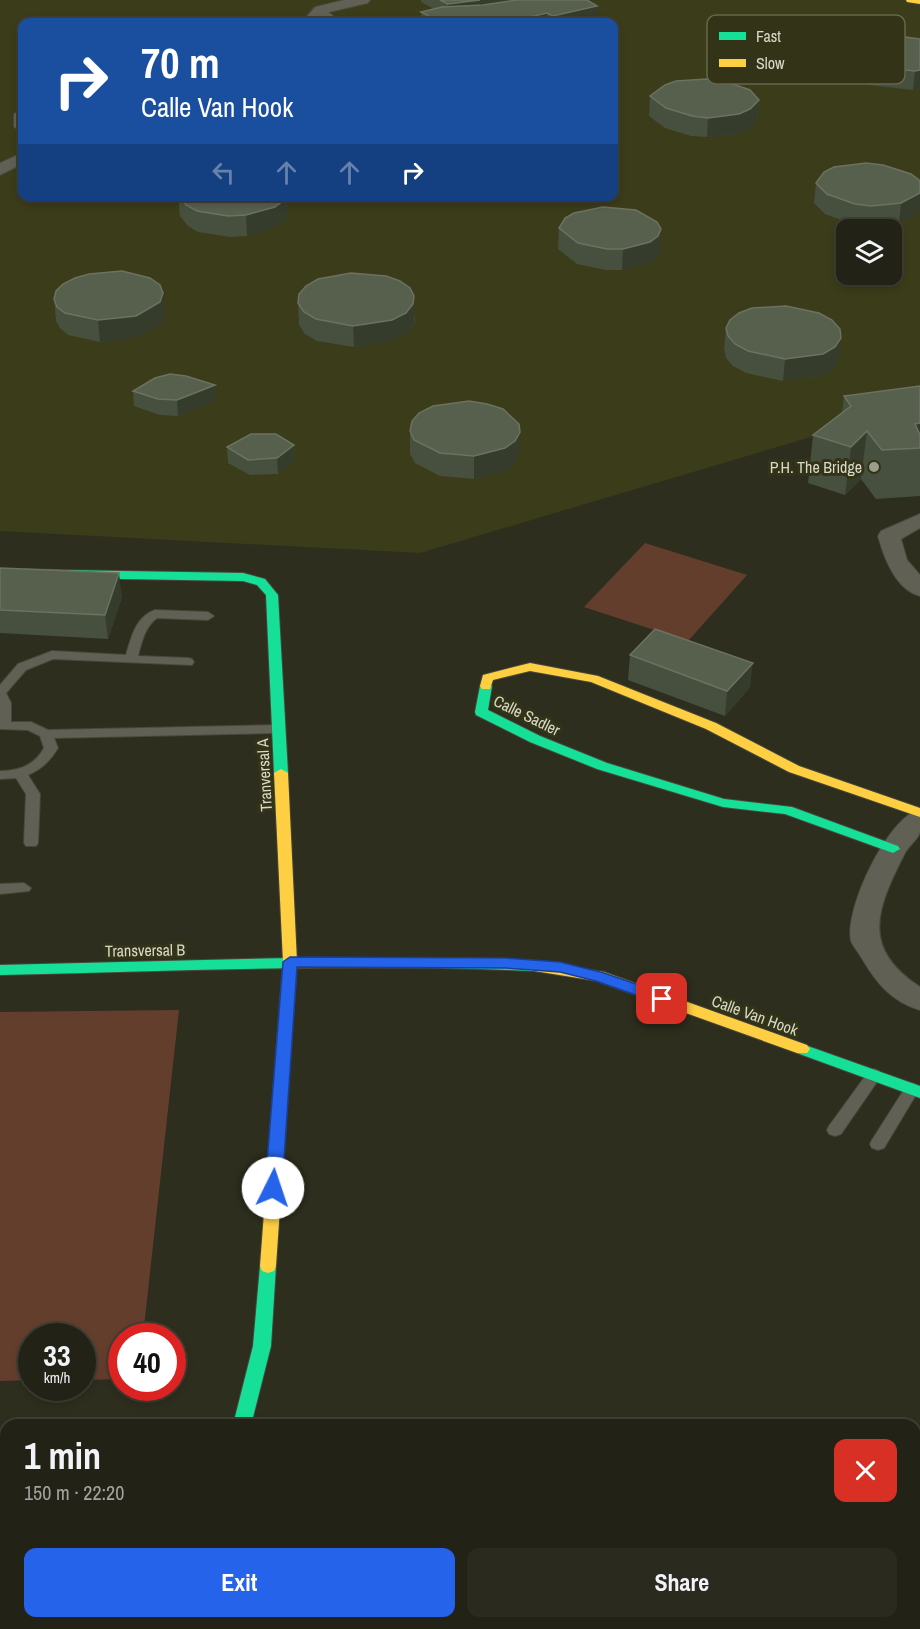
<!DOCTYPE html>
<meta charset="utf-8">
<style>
body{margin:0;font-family:"Archivo Narrow",sans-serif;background:#2a2a1f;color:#f1f3f6;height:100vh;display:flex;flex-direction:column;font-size:22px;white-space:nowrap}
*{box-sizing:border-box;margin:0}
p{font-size:20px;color:#a2a4a1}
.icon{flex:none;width:33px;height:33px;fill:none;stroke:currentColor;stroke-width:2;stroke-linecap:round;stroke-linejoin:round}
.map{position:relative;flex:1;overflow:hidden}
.drawer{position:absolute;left:0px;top:1419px;width:921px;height:210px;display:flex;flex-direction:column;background:#222216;border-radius:18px 18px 0 0;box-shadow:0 3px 9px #0003,0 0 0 2px #3f3f35}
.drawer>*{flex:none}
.banner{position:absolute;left:18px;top:18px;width:600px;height:183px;border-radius:12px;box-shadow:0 3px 9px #0003,0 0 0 2px #3f3f35;background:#1a4fa0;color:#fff;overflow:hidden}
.fabs{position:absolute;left:836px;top:219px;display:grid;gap:12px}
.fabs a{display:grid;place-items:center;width:66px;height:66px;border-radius:12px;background:#222216;box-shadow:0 3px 9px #0003,0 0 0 2px #3f3f35;font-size:30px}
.speed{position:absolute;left:18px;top:1323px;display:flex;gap:12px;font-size:30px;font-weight:700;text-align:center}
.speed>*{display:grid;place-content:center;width:78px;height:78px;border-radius:50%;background:#222216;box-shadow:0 3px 9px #0003,0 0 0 2px #3f3f35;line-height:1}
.speed small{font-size:15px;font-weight:400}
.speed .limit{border:9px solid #d22;background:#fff;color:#111}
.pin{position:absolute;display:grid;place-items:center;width:51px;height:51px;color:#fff;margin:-26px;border-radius:12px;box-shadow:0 3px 9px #0006}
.me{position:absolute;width:66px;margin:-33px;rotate:4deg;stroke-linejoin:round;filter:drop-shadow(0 0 4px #0008)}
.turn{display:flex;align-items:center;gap:21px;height:126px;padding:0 24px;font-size:27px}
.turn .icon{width:78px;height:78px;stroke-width:2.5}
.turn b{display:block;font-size:42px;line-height:51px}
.lanes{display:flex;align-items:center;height:57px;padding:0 24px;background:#0003;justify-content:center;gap:30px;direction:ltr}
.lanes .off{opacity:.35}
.round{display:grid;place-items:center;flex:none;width:63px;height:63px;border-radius:12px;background:#2a2a1f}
.headline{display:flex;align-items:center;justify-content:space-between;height:102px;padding:0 24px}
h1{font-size:36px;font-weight:800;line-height:45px}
.cta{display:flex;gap:12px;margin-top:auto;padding:12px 24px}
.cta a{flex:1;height:69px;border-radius:12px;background:#2563eb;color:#fff;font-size:24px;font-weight:800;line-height:69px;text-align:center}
.cta a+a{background:#2a2a1f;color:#f1f3f6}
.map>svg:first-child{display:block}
</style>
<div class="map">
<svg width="920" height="1629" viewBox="0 0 920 1629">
<rect width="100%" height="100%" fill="#2d2e1d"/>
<path fill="#3b3c1a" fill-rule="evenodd" d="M0,0H920V417L818,435L420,553L0,531ZM22,22H614V196H22ZM846,230H891V274H846Z"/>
<g fill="#643e2d">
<polygon points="645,543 747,575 688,641 584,607"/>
<polygon points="179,1010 143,1336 122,1336 121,1379 83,1380 82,1336 32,1336 31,1380 0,1381 0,1012"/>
</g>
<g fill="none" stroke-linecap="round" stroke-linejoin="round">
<defs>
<g id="lane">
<polygon points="317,8 323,8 341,22 333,22 317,12"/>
<path d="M155,610L208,612L214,616L208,620L157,618C145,627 142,641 138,656L188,658L192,659L194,662L192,665L53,659L26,670L6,693L11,703V722H31L48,730L278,725L284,729L278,733L54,738L58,748C50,761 42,769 28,775L40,794L38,843L36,846H26L24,843L26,794L16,778L0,779V771C19,771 35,765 44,748L40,736L28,730L0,729V685L18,664L52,651L126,655C131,638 136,616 155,610Z"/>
<polygon points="24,883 31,888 29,891 0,894 0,884"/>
<polygon points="874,1069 879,1071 882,1075 879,1079 841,1134 835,1136 829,1134 827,1130 829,1126 869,1071"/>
<polygon points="912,1083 917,1085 920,1089 917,1093 884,1148 878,1150 872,1148 870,1144 872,1140 907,1085"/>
</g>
<g id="street">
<polygon points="344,0 370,0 368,3 325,13 317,22 302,22 315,7"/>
<polygon points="22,109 22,132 14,127 14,114"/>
<polygon points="22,153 22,164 0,175 0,163"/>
<path d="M920,514V528L901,539L907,560L920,575V596C896,590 884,558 878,536L881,531Z"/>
<path d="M920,809C920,816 920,826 920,832C918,840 907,847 904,855C876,910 861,948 920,987V1010C890,1001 876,982 861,957C858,952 853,946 851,941C844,909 888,817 920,809Z"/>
<polygon points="175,1623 211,1623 209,1629 173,1629"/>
</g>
<g id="fast">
<polygon points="0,569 243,573 265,579 278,595 288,773 286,776 276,776 274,773 266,595 257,585 243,581 0,577"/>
<polygon points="486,682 492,686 488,710 540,736 607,763 724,799 792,807 898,846 900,849 893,853 785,814 723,807 597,769 530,742 476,715 475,712 480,686"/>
<path d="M289,958H467L533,961L538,962L540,966L538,970L533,971C356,963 178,971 0,975V965Z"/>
<polygon points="802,1044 920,1086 920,1098 797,1053 794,1049 797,1045"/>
<polygon points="268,1259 274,1261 276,1266 271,1346 251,1425 233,1425 253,1346 260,1266 262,1261"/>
</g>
<g id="slow">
<polygon points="906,0 920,0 920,4 907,2"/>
<polygon points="530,663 598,676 716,723 799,766 920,808 920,817 789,772 706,729 591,682 530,671 493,680 490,689 482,689 480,686 483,675"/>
<polygon points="281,769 288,773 297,962 276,1266 274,1271 268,1273 262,1271 260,1266 283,962 274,773"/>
<polygon points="533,961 604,972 807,1045 810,1049 807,1053 797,1053 597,981 528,970 526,966 528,962"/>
</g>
</defs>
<use href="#lane" stroke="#48483a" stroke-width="2"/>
<use href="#street" stroke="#48483a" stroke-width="2"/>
<use href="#fast" stroke="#48483a" stroke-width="2"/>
<use href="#slow" stroke="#48483a" stroke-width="2"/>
<use href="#lane" fill="#606055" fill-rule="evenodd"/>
<use href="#street" fill="#606055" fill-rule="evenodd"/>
<use href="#fast" fill="#16e098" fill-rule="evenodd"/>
<use href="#slow" fill="#ffcf43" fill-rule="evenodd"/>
</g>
<g fill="#47503e">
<polygon points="421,0 587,0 597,6 597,22 422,22 421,12 434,9 421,2"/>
<polygon points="920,39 920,89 913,90 869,85 844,69 846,51"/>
<polygon points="650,96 759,100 757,119 749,129 738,134 707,137 691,136 665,128 649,116"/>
<polygon points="911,174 899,224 868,226 852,224 825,214 814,203 816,183"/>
<polygon points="178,196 288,196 288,213 285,221 276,227 247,236 230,237 198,232 188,226 180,216"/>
<polygon points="559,228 660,250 657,257 648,263 622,270 606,270 577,264 558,249"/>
<polygon points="54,299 165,314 162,323 138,337 100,342 68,335 60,328 56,321"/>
<polygon points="298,303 415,317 414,326 406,334 392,341 354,347 317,341 305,334 299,325"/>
<polygon points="726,328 839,360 833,369 820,376 783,381 746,373 733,366 726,358 724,349"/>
<polygon points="920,386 920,496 876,499 861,479 845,495 808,483 813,435 842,412 844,396"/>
<polygon points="133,391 216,400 178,416 160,415 134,406"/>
<polygon points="410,431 519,455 514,464 505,471 474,479 440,476 415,463 410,454"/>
<polygon points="294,445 295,460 278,474 250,475 228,463 227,447"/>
<polygon points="0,568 122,597 108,639 0,633"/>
<polygon points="630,655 750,687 725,716 628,680"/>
<rect x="0" y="1440" width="6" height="62"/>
</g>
<g fill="#363c2b">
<polygon points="480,0 547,0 448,17 448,4"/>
<polygon points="597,6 597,22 553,22 553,16"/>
<polygon points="547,13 547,22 509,22"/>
<polygon points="920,70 920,89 913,90 915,71"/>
<polygon points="759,100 757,119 749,129 738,134 707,137 708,118"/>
<polygon points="920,193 920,211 899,224 901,203"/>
<polygon points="286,196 288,196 288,213 285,221 276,227 247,236 246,215"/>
<polygon points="661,229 660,250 657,257 648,263 622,270 623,249"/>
<polygon points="163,293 165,314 162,323 138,337 100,342 98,320"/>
<polygon points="414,296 414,326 406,334 392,341 354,347 353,326"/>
<polygon points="841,338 839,360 833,369 820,376 783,381 785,359"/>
<polygon points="215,385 216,400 178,416 177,400"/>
<polygon points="920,423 920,448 915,424"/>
<polygon points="867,431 861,479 845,495 851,447"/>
<polygon points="520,432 519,455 514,464 505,471 474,479 474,456"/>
<polygon points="294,445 295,460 278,474 277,458"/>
<polygon points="119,573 122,597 108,639 105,615"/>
<polygon points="753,663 750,687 725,716 727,691"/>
</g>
<g fill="#575f4d" stroke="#6b7260" stroke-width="1.5">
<polygon points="440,0 480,0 448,4"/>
<polygon points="517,0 587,0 597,6 553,16 547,13 509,22 440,22 421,12 442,7 483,5"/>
<polygon points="187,17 196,22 162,22"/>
<polygon points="898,36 920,39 920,70 915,71 872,66 846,51 870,38"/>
<polygon points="707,79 724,81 750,90 759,100 750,109 739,114 708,118 692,116 666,108 650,96 665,85 676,81"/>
<polygon points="866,163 883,165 911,174 919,180 920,183 920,193 901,203 871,206 855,204 827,194 816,183 824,172 834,167"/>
<polygon points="179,196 286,196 284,200 275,207 246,215 228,216 197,211 186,205"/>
<polygon points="603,207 636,210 657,222 661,229 658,236 650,242 623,249 607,249 578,243 559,228 565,218 574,213"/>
<polygon points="122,271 150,278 160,285 163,293 160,302 136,316 98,320 65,313 57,307 54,299 56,291 63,284 75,278 89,274"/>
<polygon points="351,273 386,276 400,281 410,288 414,296 413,304 406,313 392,320 353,326 316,319 304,312 298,303 299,294 306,286 318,279"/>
<polygon points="786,306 819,313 832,320 840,329 841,338 835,347 823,354 785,359 748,351 735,344 728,336 726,328 730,320 739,313 752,308"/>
<polygon points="170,374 186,376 215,385 177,400 158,399 133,391 155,378"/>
<polygon points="920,386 920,423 915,424 920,435 920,448 882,450 867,431 851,447 813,435 851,406 844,396"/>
<polygon points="469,401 487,404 503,409 519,424 520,432 515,441 505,448 474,456 440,453 414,440 410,431 412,421 419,413 433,406"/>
<polygon points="251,434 276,434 294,445 277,458 248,460 227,447"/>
<polygon points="0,568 119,573 105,615 0,610"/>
<polygon points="655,629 753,663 727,691 630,655"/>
<rect x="0" y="1440" width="6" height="36"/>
</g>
<polygon fill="#2563eb" stroke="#184099" stroke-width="1.5" points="290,957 506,958 560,962 604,973 668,995 670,999 662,1004 596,981 560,972 506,968 297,967 282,1188 273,1194 265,1188 283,962"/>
<circle fill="#9c9d8c" stroke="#333417" stroke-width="2" cx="874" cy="467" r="6"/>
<g text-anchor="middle" stroke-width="6" stroke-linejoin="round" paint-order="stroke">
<g font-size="16" fill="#d8d9c8" stroke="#333417" text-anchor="end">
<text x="862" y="473">P.H. The Bridge</text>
</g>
<g font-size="16" fill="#d8d9c8" stroke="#333417">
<text transform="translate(527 715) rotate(26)" y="6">Calle Sadler</text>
<text transform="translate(264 775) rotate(-93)" y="6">Tranversal A</text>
<text transform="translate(145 950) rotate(-1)" y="6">Transversal B</text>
<text transform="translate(755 1015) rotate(20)" y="6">Calle Van Hook</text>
</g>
</g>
<rect x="707" y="15" width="198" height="69" rx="9" fill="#333417" stroke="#65664c" stroke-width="1.5"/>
<rect x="719" y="32" width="27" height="8" fill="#16e098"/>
<rect x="719" y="59" width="27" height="8" fill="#ffcf43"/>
<g font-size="16" fill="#d8d9c8">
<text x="756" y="42">Fast</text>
<text x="756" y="69">Slow</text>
</g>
</svg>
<div class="fabs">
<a><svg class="icon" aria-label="layers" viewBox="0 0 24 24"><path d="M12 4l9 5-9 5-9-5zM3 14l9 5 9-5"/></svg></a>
</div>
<div class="speed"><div>33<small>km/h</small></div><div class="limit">40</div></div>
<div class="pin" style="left:662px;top:999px;background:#d93025"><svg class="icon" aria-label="arrive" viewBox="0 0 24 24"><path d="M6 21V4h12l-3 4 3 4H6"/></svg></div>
<svg class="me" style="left:273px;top:1188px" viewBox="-20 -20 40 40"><circle r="19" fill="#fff"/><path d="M0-13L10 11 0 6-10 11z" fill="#2563eb"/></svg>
<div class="banner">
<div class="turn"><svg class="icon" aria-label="right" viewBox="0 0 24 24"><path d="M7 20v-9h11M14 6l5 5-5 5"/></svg><div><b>70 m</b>Calle Van Hook</div></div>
<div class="lanes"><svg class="icon off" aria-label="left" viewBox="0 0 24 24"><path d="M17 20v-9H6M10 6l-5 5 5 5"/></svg><svg class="icon off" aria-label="ahead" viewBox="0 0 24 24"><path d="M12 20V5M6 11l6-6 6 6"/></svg><svg class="icon off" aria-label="ahead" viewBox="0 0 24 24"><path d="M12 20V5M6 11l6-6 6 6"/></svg><svg class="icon" aria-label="right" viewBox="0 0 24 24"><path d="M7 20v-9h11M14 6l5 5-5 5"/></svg></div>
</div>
<section class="drawer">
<div class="headline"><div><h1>1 min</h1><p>150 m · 22:20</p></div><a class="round" style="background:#d93025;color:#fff"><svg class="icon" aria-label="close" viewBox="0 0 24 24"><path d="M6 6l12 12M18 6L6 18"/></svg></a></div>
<div class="cta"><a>Exit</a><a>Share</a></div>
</section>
</div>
